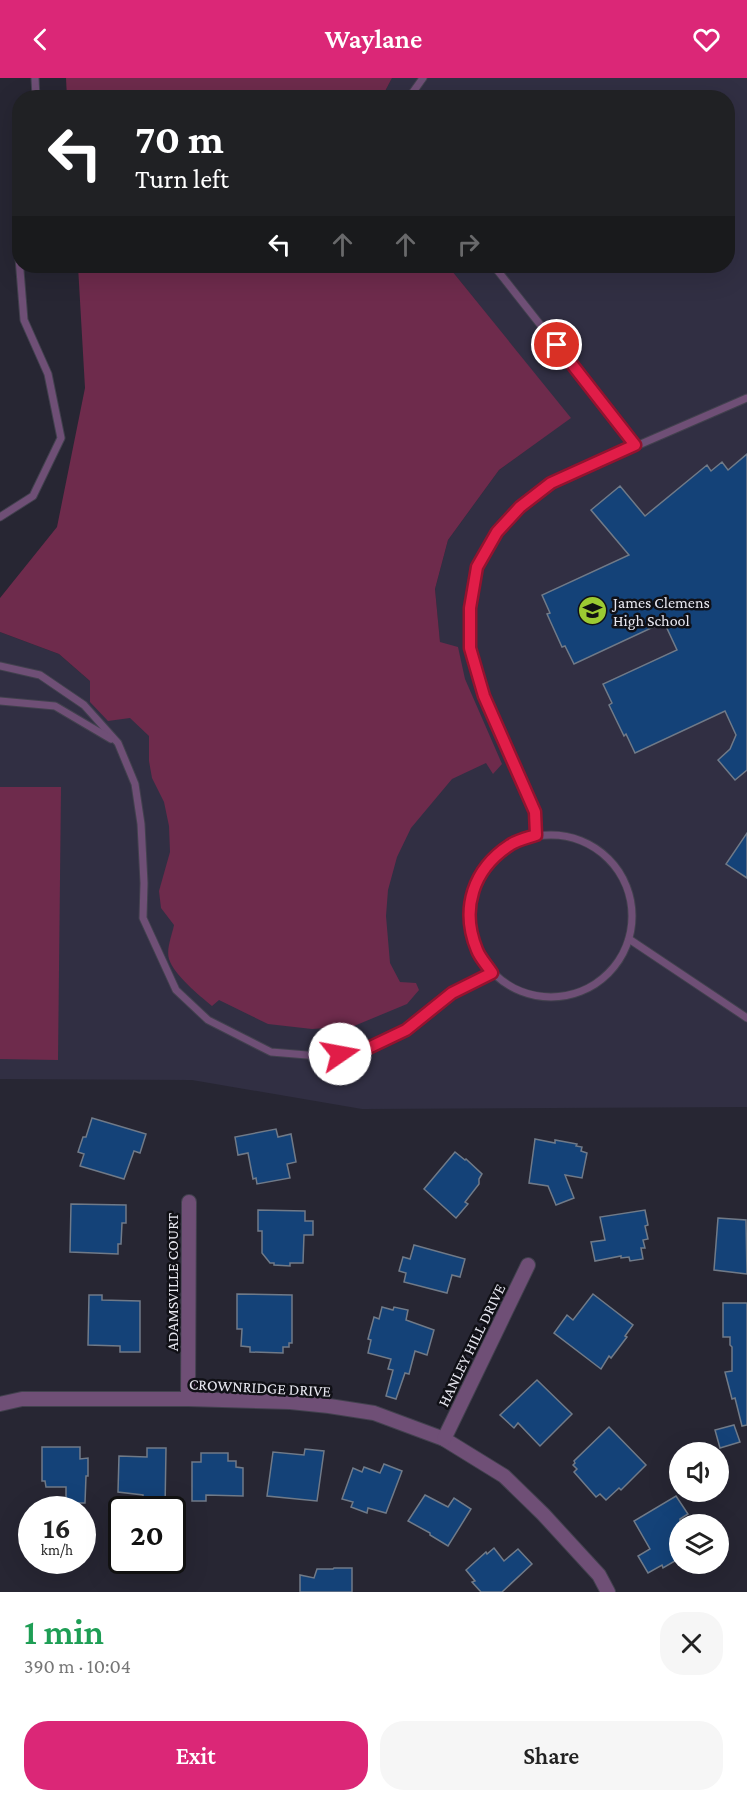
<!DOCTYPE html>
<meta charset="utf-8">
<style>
body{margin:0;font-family:"Crimson Pro",serif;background:#f6f6f6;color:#222;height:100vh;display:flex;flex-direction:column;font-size:22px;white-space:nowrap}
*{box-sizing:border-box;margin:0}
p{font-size:20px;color:#767676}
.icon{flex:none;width:33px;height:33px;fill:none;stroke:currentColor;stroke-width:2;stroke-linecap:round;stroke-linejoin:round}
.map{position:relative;height:1514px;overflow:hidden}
.side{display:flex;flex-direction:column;background:#fff;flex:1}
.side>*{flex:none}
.hud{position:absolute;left:12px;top:12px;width:723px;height:183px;border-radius:24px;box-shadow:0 6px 24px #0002;background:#202124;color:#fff;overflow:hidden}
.tools{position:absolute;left:669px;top:1364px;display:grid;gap:12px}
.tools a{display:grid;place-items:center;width:60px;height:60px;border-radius:50%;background:#fff;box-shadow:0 6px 24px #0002;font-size:30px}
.speed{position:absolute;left:18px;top:1418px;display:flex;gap:12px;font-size:30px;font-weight:700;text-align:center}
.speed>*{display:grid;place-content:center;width:78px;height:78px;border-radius:50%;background:#fff;box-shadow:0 6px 24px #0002;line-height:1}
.speed small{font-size:15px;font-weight:400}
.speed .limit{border:3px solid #111;border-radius:9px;background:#fff;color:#111}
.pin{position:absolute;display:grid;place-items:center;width:51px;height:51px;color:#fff;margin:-26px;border:3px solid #fff;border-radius:50%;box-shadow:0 2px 6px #0007}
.me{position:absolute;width:66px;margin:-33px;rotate:78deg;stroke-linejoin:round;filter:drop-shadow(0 0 4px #0008)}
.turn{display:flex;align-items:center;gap:21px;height:126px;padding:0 24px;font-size:27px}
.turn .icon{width:78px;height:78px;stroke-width:2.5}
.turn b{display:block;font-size:42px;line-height:51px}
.lanes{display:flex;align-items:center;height:57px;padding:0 24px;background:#0003;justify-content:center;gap:30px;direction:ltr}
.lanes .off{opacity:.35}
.round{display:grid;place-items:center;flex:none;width:63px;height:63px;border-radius:24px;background:#f6f6f6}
.summary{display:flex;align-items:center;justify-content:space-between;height:102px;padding:0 24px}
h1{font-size:36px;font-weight:600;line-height:45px;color:#1e9e55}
.cta{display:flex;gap:12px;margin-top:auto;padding:12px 24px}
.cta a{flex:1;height:69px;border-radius:24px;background:#db2777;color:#fff;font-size:24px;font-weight:600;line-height:69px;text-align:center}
.cta a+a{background:#f6f6f6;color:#222}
header{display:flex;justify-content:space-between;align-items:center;height:78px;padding:0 24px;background:#db2777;color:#fff;font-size:27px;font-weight:600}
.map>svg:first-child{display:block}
</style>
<header><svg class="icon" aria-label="back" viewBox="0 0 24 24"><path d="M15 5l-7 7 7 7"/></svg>Waylane<svg class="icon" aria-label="heart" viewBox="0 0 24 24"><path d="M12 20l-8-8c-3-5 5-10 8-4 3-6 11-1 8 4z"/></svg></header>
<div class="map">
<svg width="747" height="1514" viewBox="0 0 747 1514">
<rect width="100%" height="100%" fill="#272633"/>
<polygon fill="#312f43" points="392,0 747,0 747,1029 362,1031 192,1002 0,1001 0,554 59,576 90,603 440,565 435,511 448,462 499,392 570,340 448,188 728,188 728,20 382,19"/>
<g fill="#6e2b4c">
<polygon points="66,0 392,0 382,19 67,20"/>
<path d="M78,188H448L571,340L499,392L448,462L435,511L440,564L458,569L465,601L502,686L493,696L486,685L452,701L411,750L397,779L388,812L386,838L390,885L400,904L416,905L419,912L407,926L354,948L312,951L268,946L219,922L212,928C200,918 174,897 169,881C166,871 172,857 174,847L161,830L159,813L170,774L169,748L164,724L152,700L149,683V658L130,640L108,643L90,624V603L59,576L0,554V520L57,449L85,310Z"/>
<polygon points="0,709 61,709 58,982 0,981"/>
</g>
<g fill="#144278" stroke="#707a88" stroke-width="1.5">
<polygon points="747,376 747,692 735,702 718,682 730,671 736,657 725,633 635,675 626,656 624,658 609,627 612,625 603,606 677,572 664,544 574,586 565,568 562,569 547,536 550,535 542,517 629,477 591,432 620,408 645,438 707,387 711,393 722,384 728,392"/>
<polygon points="747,755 747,800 726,786"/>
<polygon points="92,1040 146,1056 140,1075 134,1073 124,1101 80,1088 84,1076 78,1074 83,1059 86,1059"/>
<polygon points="276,1051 278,1059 291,1056 296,1084 287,1086 290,1100 257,1106 256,1100 253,1101 248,1075 238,1077 235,1059"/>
<polygon points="535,1061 555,1065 555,1062 577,1066 576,1068 582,1069 581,1073 587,1075 582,1100 565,1097 574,1120 556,1127 548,1108 529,1105"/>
<polygon points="455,1074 465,1082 466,1081 482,1096 479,1101 479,1106 465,1124 468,1126 456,1140 424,1111"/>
<polygon points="71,1126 126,1127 126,1145 122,1145 121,1166 118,1166 118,1176 70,1174"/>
<polygon points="258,1132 305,1133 305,1143 313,1143 313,1157 304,1157 303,1185 290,1185 290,1188 274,1187 274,1185 270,1185 262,1175 262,1153 258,1153"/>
<polygon points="645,1132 648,1147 645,1148 648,1161 643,1162 645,1170 641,1170 643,1181 630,1183 629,1179 621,1180 621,1178 595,1183 591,1164 605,1162 600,1139"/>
<polygon points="718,1140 746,1142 747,1196 714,1192"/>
<polygon points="414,1167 465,1181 460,1199 452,1197 447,1215 404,1204 406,1195 399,1193 403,1179 410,1181"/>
<polygon points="237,1216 292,1217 292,1265 289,1265 289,1269 283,1269 283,1275 250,1274 250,1269 241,1268 242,1251 237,1251"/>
<polygon points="593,1216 633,1247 625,1258 627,1259 611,1280 609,1278 601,1291 554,1255 567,1237 573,1242"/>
<polygon points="89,1217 102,1217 102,1222 140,1223 140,1274 120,1274 120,1268 88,1267"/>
<polygon points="723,1225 747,1225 747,1347 742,1348 735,1320 732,1321 725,1294 732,1293 732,1269 730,1267 730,1259 723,1259"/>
<polygon points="382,1229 393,1232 394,1229 408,1232 406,1242 434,1252 427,1277 415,1273 409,1296 405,1295 396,1321 386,1318 393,1292 388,1291 391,1281 368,1275 371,1262 368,1261 374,1239 379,1241"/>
<polygon points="537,1302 572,1336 540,1368 518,1345 514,1350 500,1337"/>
<polygon points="734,1347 740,1364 720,1370 715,1352"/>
<polygon points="609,1349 646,1387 621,1412 619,1410 606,1422 600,1416 596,1419 574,1394 577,1391 573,1387 575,1385 574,1383"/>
<polygon points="42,1369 80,1369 80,1381 88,1380 88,1398 86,1398 85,1425 66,1425 66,1409 46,1409 45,1403 42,1403"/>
<polygon points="147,1370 166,1370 165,1431 143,1431 143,1417 118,1414 119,1378 147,1379"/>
<polygon points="305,1371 324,1373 317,1423 267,1418 273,1374 304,1377"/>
<polygon points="201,1375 228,1375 228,1383 236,1383 236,1389 243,1390 243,1418 206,1417 206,1423 192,1423 192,1384 201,1384"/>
<polygon points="384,1386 402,1393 386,1435 368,1430 367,1435 351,1429 353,1424 342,1421 353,1390 362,1394 364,1389 380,1395"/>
<polygon points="425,1417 448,1429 454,1420 471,1431 448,1468 430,1457 430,1455 408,1443"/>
<polygon points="676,1418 688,1436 680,1441 680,1480 663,1490 662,1487 648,1495 638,1478 650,1471 634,1443"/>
<polygon points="494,1470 504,1483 518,1471 532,1486 502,1514 481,1514 472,1504 475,1503 466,1492 486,1474 487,1476"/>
<polygon points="334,1490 352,1490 352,1514 300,1514 300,1497 314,1500 317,1491 333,1491"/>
</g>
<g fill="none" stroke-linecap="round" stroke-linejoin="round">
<defs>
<g id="lane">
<polyline points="35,0 36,20"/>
<polyline points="411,20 413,14 423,0"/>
<polyline points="494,188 635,367"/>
<polyline points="0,439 33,418 61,360 48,296 24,242 17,155 20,107"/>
<polyline points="0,588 40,597 84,627 118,665 135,706 141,746 144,805 143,840 176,912 208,942 271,974 319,978 362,973 407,952 452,915 492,895"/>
<polyline points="0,623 55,628 111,661"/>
<circle cx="551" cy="838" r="81"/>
<polyline points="536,757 535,734 484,618 470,570 470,530 477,489 497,454 520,429 551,405 747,320"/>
<polyline points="629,861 747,940"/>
</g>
<g id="street">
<polyline points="188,1321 189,1124"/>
<polyline points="0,1326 22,1321 188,1321 290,1324 329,1328 374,1335 444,1361 504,1398 543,1436 599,1497 608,1514"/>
<polyline points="444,1361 528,1187"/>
</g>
</defs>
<use href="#lane" stroke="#42414e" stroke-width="9"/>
<use href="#street" stroke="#42414e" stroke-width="16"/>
<use href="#lane" stroke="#6f4f76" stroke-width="7"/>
<use href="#street" stroke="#6f4f76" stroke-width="14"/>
</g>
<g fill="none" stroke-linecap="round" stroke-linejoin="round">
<defs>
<path id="route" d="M340,976L362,973L406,952L452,915L492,895C487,887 480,880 477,872C460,831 473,791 510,767C517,762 527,760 536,757L535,734L484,618L470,570V530L477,489L497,454L520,429L551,405L635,367L557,267"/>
</defs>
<use href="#route" stroke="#92132f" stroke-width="15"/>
<use href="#route" stroke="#e11d48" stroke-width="10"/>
</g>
<defs>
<symbol id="school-disc" viewBox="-11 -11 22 22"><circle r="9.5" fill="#9cca32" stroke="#101016"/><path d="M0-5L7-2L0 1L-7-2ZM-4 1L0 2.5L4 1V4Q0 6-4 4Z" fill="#111"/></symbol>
</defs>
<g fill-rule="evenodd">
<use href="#school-disc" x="576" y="516" width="33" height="33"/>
</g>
<g text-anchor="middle" stroke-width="5" stroke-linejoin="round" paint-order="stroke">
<g font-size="16" fill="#e8e8f1" stroke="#101016" text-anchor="start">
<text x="613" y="530">James Clemens<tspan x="613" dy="18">High School</tspan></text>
</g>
<g font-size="16" fill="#e8e8f1" stroke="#101016">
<text transform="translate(172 1204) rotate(-90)" y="6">ADAMSVILLE COURT</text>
<text transform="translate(471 1267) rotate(-64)" y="6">HANLEY HILL DRIVE</text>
<text transform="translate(260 1309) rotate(3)" y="6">CROWNRIDGE DRIVE</text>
</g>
</g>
</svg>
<div class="tools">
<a><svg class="icon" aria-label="sound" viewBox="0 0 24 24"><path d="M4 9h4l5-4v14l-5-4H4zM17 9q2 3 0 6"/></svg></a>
<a><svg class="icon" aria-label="layers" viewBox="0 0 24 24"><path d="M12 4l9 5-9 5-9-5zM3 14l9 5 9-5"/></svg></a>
</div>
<div class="speed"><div>16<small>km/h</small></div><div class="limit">20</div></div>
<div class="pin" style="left:557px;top:267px;background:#d93025"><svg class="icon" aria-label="arrive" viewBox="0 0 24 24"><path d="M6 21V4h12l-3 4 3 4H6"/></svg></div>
<svg class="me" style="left:340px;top:976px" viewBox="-20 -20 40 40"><circle r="19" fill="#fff"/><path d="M0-13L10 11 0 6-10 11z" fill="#e11d48"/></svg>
<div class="hud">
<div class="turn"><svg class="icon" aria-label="left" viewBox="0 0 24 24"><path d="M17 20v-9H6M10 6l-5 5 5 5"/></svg><div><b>70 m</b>Turn left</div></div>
<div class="lanes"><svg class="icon" aria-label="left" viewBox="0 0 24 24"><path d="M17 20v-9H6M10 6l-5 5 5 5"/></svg><svg class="icon off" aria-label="ahead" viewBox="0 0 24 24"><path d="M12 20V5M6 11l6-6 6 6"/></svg><svg class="icon off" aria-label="ahead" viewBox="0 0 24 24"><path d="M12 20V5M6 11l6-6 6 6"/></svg><svg class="icon off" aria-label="right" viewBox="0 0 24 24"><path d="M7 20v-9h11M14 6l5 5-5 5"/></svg></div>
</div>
</div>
<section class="side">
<div class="summary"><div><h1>1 min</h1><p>390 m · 10:04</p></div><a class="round"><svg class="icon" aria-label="close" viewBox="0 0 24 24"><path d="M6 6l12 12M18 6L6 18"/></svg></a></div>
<div class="cta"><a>Exit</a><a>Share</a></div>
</section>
